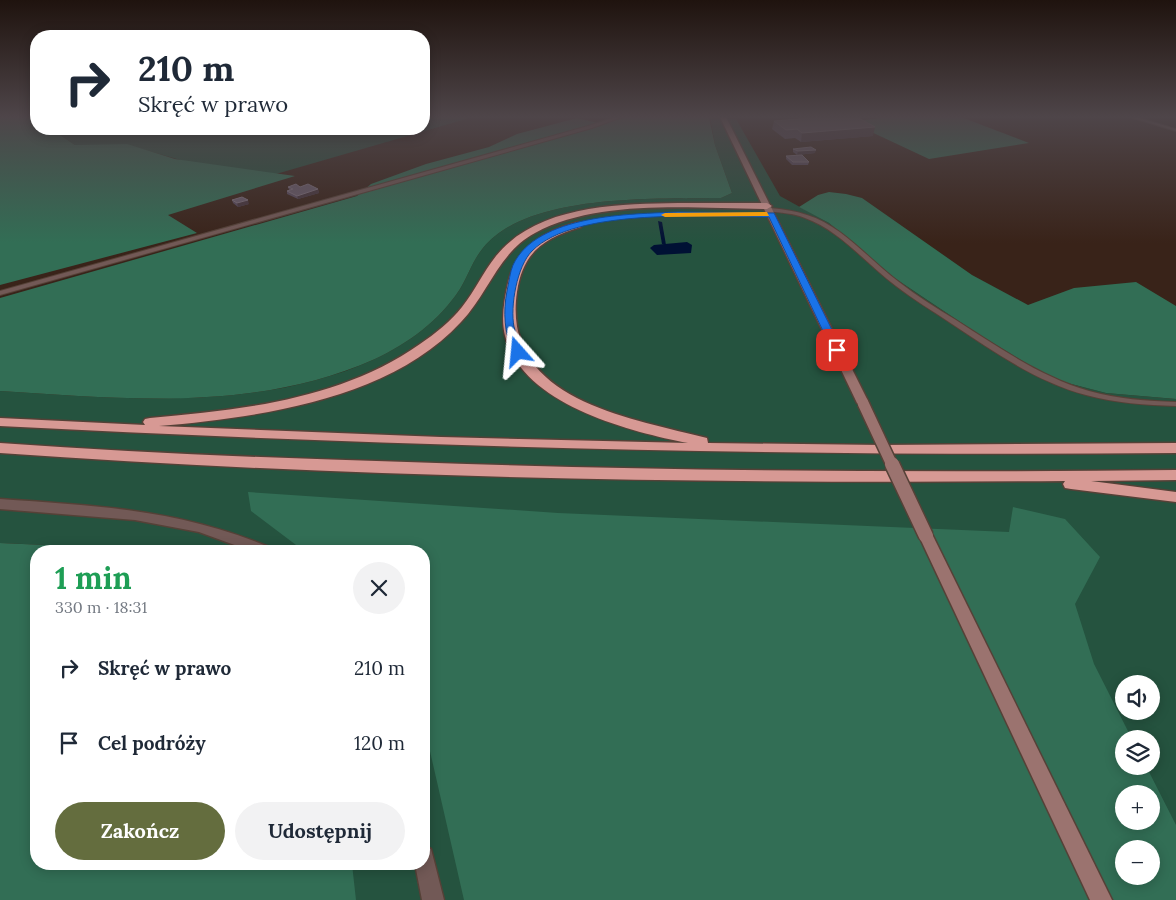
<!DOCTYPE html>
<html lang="pl">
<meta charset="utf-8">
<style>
body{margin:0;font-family:Lora,serif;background:#f2f2f3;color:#1f2937;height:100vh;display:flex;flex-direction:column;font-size:19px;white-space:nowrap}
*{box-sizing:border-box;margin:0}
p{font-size:16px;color:#747a83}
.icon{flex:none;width:28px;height:28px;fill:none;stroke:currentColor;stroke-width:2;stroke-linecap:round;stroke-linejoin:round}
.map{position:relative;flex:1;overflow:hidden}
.details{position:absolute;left:30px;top:545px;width:400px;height:325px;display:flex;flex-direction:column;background:#fff;border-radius:20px;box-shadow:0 2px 12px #0003}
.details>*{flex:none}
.hud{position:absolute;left:30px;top:30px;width:400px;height:105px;border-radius:20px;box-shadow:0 2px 12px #0003;background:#fff;color:#1f2937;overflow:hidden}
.fabs{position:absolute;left:1115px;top:675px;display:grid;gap:10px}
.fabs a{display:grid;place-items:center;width:45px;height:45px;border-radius:50%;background:#fff;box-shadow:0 2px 12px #0003;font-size:25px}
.pin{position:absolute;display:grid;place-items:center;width:42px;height:42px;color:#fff;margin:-21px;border-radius:10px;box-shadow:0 2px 8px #0006}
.me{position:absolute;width:55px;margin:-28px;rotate:342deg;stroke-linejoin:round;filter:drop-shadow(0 0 4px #0008)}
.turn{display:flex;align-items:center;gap:18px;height:105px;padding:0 25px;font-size:22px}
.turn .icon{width:65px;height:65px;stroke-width:2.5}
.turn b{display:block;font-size:35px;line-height:42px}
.round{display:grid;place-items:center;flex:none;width:52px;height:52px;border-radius:26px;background:#f2f2f3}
.head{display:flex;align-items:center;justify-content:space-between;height:85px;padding:0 25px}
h1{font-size:30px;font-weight:700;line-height:38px;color:#1e9e55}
.action{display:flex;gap:10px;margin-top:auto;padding:10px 25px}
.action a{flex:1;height:58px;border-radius:30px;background:#646d3e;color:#fff;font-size:20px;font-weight:700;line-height:58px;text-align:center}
.action a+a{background:#f2f2f3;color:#1f2937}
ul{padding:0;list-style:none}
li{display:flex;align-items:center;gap:15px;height:75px;padding:0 25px}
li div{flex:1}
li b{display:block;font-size:19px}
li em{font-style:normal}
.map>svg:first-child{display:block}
</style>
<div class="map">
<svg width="1176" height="900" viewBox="0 0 1176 900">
<rect width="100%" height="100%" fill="#392319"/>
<g fill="#25533f" fill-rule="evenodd">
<polygon points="424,117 473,117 276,174 198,165 138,148 90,148 75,145 51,129 424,129"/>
<path d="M710,118L736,119L780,196L829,223L893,277L978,334L1052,379L1106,393L1176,399V900H355L351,864H424V551H110L90,547L0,543V391C125,399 258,412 375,359C409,343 439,321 460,289C468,276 473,260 483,248C527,193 657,199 721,198L732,193L715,145ZM1124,684H1151V711H1124ZM1124,739H1151V766H1124ZM1124,794H1151V821H1124ZM1124,849H1151V876H1124Z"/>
</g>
<g fill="#326e55" fill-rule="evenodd">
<polygon points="0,117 33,117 36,119 36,129 51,129 75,145 127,144 175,159 295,176 168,215 197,233 0,285"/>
<path d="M627,117H709L715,145L732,193L721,198C657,199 527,193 483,248C473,260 468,276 460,289C439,321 409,343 375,359C257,412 125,399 0,391V298L357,196L371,184L426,164L489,147L517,134L577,118L602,124Z"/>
<polygon points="888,117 961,117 1029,143 929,159 850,122"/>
<polygon points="829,192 846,194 862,198 972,275 1028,305 1074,288 1136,282 1176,306 1176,399 1106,393 1052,379 978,334 893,277 829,223 799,207 818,195"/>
<path d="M248,492L558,513L1009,532L1013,507L1065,519L1100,557L1075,604L1094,664L1132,739H1124V766H1146L1176,825V900H464L424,725V551H304L251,511ZM1124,794H1151V821H1124ZM1124,849H1151V876H1124Z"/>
<polygon points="0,543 90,547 115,551 36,551 36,864 352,864 356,900 0,900"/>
</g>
<polygon fill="#001134" points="687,242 692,245 691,253 657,255 650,248 654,245"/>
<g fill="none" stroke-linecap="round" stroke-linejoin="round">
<polygon fill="#001134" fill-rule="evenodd" points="658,221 662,222 666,245 662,244"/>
<defs>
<g id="lane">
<polygon points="616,117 622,117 592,128 0,295 0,291 588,126"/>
<polygon points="1130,117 1136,117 1176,129 1176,131"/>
<path d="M770,208C783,209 795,211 807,215C843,226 869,260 899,282C917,296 936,308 956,320C998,347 1041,377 1089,391C1118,399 1147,401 1176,402V406C1145,405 1116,403 1086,395C1037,382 994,352 952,324C933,311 914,300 896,286C866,264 841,231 805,218C793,213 781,213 768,211L767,210Z"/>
</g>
<g id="street">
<path d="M0,499C97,506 178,509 269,547L271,551H251L199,532L135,520L0,509Z"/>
<polygon points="424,846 431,849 444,900 422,900 415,864 424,864"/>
</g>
<g id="secondary">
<polygon points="720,117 726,117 869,403 867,405 863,406 857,403"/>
<polygon points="926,531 931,532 933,536 1112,900 1090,900 919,536 921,532"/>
</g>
<g id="highway">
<path d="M678,203H767L772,206L767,209C696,209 600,198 535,233C499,252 488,294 461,322C389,400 260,417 159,426L441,437L688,443C628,431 522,404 505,336C501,319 504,300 508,283C516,247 544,231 578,222L581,223V227C545,238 523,251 517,292C501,400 630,418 707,438L708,443L882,445L1176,443V453C784,457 392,446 0,426V418L145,425L143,422L145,419L150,418C243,410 342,399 420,344C435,334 451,321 462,307C475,291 483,272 496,256C537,205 618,204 678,203Z"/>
<path d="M0,443C136,453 272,458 407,462C664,471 920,473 1176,470V480L1091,481L1176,492V502L1071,489L1065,488L1063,484L1065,481C710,484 354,478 0,453Z"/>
</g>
</defs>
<use href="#lane" stroke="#554137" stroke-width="2"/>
<use href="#street" stroke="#554137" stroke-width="3"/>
<use href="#secondary" stroke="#554137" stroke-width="3"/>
<use href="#highway" stroke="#554137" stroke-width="3"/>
<use href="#lane" fill="#725956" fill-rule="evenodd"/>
<use href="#street" fill="#725956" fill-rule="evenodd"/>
<use href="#secondary" fill="#9b736f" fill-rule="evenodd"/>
<use href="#highway" fill="#d79994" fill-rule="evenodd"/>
<defs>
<polyline id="secondary-bridge-far1" points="863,403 892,465"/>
<polyline id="secondary-bridge" points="892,464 926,536"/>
</defs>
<use href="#secondary-bridge-far1" stroke="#554137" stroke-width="14" stroke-linecap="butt"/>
<use href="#secondary-bridge" stroke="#554137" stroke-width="17" stroke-linecap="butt"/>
<use href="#secondary-bridge-far1" stroke="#9b736f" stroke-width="11"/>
<use href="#secondary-bridge" stroke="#9b736f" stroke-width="14"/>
</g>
<g fill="#584a5c">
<polygon points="822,117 867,117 859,118 873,136 801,142 795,138 785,139 772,129 774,121"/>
<polygon points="793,149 815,153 797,155 793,152"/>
<polygon points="786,156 809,162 808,165 792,165 786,159"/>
<polygon points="288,187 300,187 318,189 319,193 298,199 287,194 287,191 289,190"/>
<polygon points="232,200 249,204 238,207 233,203"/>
</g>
<g fill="#45343c">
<polygon points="875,127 873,136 801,142 802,133"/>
<polygon points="816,150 815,153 797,155 798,151"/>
<polygon points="318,189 319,193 298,199 297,196"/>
<polygon points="248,200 249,204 238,207 237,203"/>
</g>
<g fill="#685a69" stroke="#7c6e7a">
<polygon points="822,117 857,117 875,127 802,133 797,129 786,130 774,121"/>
<polygon points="811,147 816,150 798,151 793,149"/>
<polygon points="802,155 809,162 793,162 786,156"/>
<polygon points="296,184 300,187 308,184 318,189 297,196 287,191 293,189 288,187"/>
<polygon points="242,197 248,200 237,203 232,200"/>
</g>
<linearGradient id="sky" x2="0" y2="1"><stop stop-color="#1f130e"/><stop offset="0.48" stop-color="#4e4549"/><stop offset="1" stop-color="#4e4549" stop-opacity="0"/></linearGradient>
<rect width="1176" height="243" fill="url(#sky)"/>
<path fill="#1a73e8" stroke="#114b97" d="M678,212L774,213L842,350L840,352L832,350L769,217C710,217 575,207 532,251C517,266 510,306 514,327C516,335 520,344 522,352L514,354C504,335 503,311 507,291C509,282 510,272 513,265C537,214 631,214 678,212Z"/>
<polygon fill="#f59e0b" points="767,212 769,216 665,217 661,215 665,213"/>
</svg>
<div class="fabs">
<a><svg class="icon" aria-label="sound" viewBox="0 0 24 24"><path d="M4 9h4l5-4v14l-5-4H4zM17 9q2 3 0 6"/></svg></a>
<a><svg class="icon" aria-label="layers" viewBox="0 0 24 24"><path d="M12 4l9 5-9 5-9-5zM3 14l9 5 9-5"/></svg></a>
<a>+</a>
<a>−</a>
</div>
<div class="pin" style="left:837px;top:350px;background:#d93025"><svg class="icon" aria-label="arrive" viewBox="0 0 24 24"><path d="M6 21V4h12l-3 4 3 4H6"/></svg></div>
<svg class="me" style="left:518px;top:352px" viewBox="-20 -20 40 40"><path d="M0-17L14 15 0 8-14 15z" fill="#1a73e8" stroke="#fff" stroke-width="4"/></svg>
<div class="hud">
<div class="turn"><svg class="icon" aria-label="right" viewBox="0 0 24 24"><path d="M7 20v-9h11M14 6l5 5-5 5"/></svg><div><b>210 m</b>Skręć w prawo</div></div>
</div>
<section class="details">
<div class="head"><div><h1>1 min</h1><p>330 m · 18:31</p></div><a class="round"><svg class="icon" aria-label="close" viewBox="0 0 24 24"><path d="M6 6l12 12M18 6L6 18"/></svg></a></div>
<ul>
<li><svg class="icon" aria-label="right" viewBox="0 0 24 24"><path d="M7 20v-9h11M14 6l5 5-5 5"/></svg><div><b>Skręć w prawo</b></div><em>210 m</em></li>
<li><svg class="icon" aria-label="arrive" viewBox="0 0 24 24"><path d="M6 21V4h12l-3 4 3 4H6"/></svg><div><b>Cel podróży</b></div><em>120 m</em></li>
</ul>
<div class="action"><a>Zakończ</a><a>Udostępnij</a></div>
</section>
</div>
